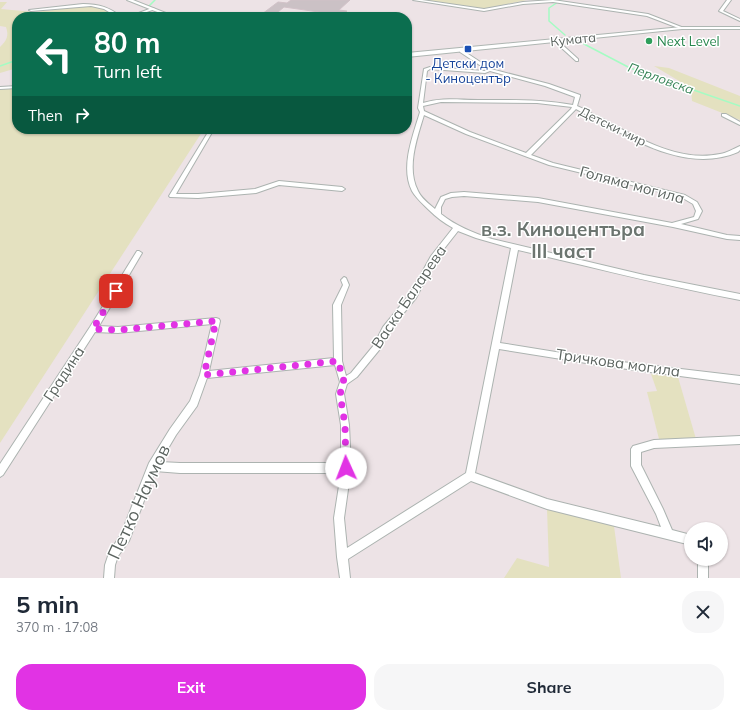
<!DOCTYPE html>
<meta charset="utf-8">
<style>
body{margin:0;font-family:Mulish,sans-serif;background:#f6f6f7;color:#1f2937;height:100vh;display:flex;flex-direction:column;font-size:15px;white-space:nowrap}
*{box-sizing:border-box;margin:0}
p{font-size:13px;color:#747a83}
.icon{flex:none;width:22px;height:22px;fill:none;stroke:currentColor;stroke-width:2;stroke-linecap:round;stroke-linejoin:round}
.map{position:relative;height:578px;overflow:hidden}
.details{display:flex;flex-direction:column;background:#fff;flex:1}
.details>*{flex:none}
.top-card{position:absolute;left:12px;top:12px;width:400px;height:122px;border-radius:16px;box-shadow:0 1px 3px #0004;background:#0b6e4f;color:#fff;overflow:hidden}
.controls{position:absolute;left:684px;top:522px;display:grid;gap:8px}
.controls a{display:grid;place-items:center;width:44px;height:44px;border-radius:50%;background:#fff;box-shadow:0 1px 3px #0004;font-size:20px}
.pin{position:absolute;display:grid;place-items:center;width:34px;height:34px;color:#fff;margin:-17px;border-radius:8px;box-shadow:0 2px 6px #0006}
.me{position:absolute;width:44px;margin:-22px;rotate:358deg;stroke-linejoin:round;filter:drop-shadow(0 0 3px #0008)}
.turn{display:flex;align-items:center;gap:14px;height:84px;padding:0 16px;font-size:18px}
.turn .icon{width:52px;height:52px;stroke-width:2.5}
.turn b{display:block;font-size:28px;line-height:34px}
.then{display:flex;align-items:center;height:38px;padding:0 16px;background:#0003;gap:8px;font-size:15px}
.round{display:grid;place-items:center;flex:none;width:42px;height:42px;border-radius:16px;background:#f6f6f7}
.overview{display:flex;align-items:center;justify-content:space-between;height:68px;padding:0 16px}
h1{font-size:24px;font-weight:700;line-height:30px}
.button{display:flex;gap:8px;margin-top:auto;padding:8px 16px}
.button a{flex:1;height:46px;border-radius:16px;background:#e133e4;color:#fff;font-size:16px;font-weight:700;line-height:46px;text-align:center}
.button a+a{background:#f6f6f7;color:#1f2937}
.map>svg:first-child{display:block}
</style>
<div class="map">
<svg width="740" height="578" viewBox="0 0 740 578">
<rect width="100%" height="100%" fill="#ede3e6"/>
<g fill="#e4e1c0">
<polygon points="421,0 527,0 482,9"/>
<path d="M0,2H7L1,9C15,10 30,13 45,11C67,9 100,0 116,17H17V68L0,73V47C7,40 9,36 6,27L0,26Z"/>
<polygon points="654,66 669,68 740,96 740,120 692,101 691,88"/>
<polygon points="17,86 17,129 204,129 0,443 0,87"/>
<polygon points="651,374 678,377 696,439 659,439 647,392 657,391"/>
<polygon points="547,509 614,526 621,578 504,578 517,558 549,567"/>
</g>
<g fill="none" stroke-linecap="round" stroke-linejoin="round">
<g stroke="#a4fcc3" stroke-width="1.5">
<polyline points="561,0 549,8 549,21 565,35"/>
<polyline points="149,6 155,0"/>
<polyline points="584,44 630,68 740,106"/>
<polyline points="0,66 17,60"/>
</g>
</g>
<polygon fill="#cbc1c5" stroke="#d2c2c8" points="291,0 350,0 339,10 347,11 341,17 330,17 333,14 284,7 272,17 258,17 278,2 287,3"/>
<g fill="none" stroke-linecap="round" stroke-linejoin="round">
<defs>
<g id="street">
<polygon points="413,0 422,0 484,9 523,2 553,0 648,14 684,28 681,29 647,16 553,2 523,4 484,11"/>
<polygon points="727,0 731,0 723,11 740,19 740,21 719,11"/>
<path d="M83,4C98,4 110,7 121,17H117L104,9L91,6L31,11L29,10Z"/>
<polygon points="152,8 155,9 133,17 128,17"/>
<polygon points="555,40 557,40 578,59 578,61 576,61 555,42"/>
<path d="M460,50H462L491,69L549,84L580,95V96L577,106C585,109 591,114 599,117C635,136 677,163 720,154C727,153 733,149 740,146V150L738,152C689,173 637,142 595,119C588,116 582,112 576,109L531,155L553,163L685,195L697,202L702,211L698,219L681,224L727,235L740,236V240L727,239L673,227L538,202L464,196L452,197L445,199L441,207V214C456,226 473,233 492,239L644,275L740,294V300C665,286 592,267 518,250L500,343L605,360L740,376V384L605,366L499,349L475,473L547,499L661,527L656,514L631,466V449L633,446L654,440L740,436V444L654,448L641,452V465L663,509L672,530L691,535V545L547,509L471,481L348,559L350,578H340L337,557L334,518L341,473H180L155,471L129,541L118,556L115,565L114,578H104L105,565L109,553L121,534L149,463L170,429L190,401L200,375L212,324L118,333L95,332L3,475L0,477V464L90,327L137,251H139L142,253L99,326L118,327L216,318L219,319L220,321L209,371L334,358L333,305L343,285L341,280L344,277L346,278L349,285L341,305L342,361L346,376L351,373L374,345L383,327L410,294L431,256L453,228C444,223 436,217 429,210C423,204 416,198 412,191C400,167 413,136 420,112L418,108L424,69L430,67L485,71L487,70L460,52ZM430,69L485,73L490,71L545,86L575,97L573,105C541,99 510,100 478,100C459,100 441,97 423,103L427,71ZM441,102L537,103L572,107L571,109L526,153L470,132L424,111L423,106ZM424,115L466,134L549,165L681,197L693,204L696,211L694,217L672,223L538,198L464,192L451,193L441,197L435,209C429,204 421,198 418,191C406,168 417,138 424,115ZM458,231L476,238L511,248L466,473L347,548L344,518L351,468L349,425L344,394L347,384L357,377L380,349L389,331L416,298L436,259ZM335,365L340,382L336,394L341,425V463H180L160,462L176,435L197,406L207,378Z"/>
<polygon points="17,86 17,88 0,89 0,87"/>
<polygon points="722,114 726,114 740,122 740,125 722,116"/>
<polygon points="210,129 214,129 176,194 198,194 255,189 279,181 342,187 345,189 342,191 279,185 256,193 198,198 170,197 169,196"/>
<rect x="698" y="559" width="10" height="19"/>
</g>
<g id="secondary">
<polygon points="127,0 133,0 176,17 170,17"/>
<polygon points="682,27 740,27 740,29 682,29 407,57 407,53"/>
</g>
</defs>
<use href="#street" stroke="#acb3b0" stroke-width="2"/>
<use href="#secondary" stroke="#aeb6b2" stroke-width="2"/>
<use href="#street" fill="#fff" fill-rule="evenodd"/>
<use href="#secondary" fill="#fff" fill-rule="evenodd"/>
</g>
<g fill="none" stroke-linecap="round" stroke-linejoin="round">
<polyline stroke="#e133e4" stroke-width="7" stroke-dasharray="0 12.6" points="116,291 93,329 118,330 216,321 204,375 338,361 344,382 340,394 345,425 346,468"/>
</g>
<circle fill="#2e9e5b" stroke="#fff" stroke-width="1.5" cx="649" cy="41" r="4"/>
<rect fill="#1a4fb4" stroke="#fff" stroke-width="1.5" x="464" y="45" width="8" height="8" rx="2"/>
<g text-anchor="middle" stroke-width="3" stroke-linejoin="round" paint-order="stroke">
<g font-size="13" fill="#5b635f" stroke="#fff">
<text transform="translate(573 39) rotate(-6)" y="5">Кумата</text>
<text transform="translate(613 126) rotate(26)" y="5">Детски мир</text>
</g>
<g font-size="13" fill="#27864d" stroke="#fff" text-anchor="start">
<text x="657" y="46">Next Level</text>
</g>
<g font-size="13" fill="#164399" stroke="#fff">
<text x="468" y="68">Детски дом<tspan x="468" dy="15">- Киноцентър</tspan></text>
</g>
<g font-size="13" font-style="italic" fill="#348255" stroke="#fff">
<text transform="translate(661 78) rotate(20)" y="5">Перловска</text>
</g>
<g font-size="15" fill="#5b635f" stroke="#fff">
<text transform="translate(632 185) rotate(15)" y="5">Голяма могила</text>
<text transform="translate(409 297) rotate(-56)" y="5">Васка Баларева</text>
<text transform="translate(618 363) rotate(8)" y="5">Тричкова могила</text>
<text transform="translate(64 374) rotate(-57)" y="5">Градина</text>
</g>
<g font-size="18" fill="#5b635f" stroke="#fff">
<text transform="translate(139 502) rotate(-65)" y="6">Петко Наумов</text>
</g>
<g font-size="19" font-weight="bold" fill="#6c7570" stroke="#fff">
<text x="563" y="236">в.з. Киноцентъра<tspan x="563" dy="22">ІІІ част</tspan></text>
</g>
</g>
</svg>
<div class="controls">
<a><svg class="icon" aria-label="sound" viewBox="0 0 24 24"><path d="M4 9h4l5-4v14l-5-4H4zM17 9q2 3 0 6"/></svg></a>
</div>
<div class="pin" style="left:116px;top:291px;background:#d93025"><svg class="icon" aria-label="arrive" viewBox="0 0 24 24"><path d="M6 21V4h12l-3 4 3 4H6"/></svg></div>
<svg class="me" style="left:346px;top:468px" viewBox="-20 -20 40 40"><circle r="19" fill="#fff"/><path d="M0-13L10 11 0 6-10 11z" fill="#e133e4"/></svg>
<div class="top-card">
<div class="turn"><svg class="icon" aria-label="left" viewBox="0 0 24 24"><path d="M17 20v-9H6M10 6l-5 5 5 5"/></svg><div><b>80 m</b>Turn left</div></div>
<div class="then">Then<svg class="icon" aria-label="right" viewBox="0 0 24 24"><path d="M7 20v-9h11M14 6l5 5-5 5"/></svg></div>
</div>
</div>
<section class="details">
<div class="overview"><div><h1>5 min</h1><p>370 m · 17:08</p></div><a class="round"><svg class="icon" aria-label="close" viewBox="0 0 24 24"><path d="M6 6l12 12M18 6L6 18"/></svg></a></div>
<div class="button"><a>Exit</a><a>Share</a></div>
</section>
